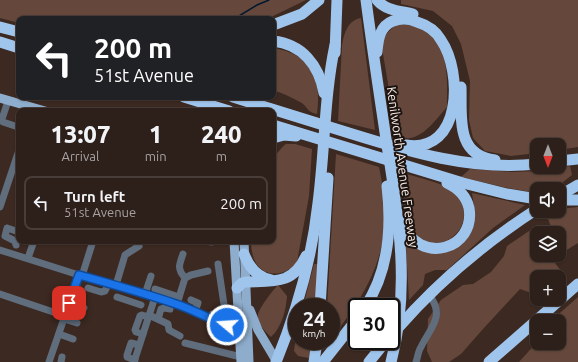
<!DOCTYPE html>
<meta charset="utf-8">
<style>
body{margin:0;font-family:Ubuntu,sans-serif;background:#392c26;color:#f1f3f6;height:100vh;display:flex;flex-direction:column;font-size:15px;white-space:nowrap}
*{box-sizing:border-box;margin:0}
p{font-size:13px;color:#a7a2a2}
.icon{flex:none;width:22px;height:22px;fill:none;stroke:currentColor;stroke-width:2;stroke-linecap:round;stroke-linejoin:round}
.map{position:relative;flex:1;overflow:hidden}
.side{position:absolute;left:16px;top:108px;width:260px;height:136px;display:flex;flex-direction:column;background:#2d1f19;border-radius:8px;box-shadow:0 1px 3px #0004,0 0 0 1px #483d38}
.side>*{flex:none}
.hud{position:absolute;left:16px;top:16px;width:260px;height:84px;border-radius:8px;box-shadow:0 1px 3px #0004,0 0 0 1px #483d38;background:#202124;color:#fff;overflow:hidden}
.needle{width:26px;rotate:180deg}
.controls{position:absolute;left:530px;top:138px;display:grid;gap:8px}
.controls a{display:grid;place-items:center;width:36px;height:36px;border-radius:8px;background:#2d1f19;box-shadow:0 1px 3px #0004,0 0 0 1px #483d38;font-size:20px}
.speed{position:absolute;left:288px;top:298px;display:flex;gap:8px;font-size:20px;font-weight:700;text-align:center}
.speed>*{display:grid;place-content:center;width:52px;height:52px;border-radius:50%;background:#2d1f19;box-shadow:0 1px 3px #0004,0 0 0 1px #483d38;line-height:1}
.speed small{font-size:10px;font-weight:400}
.speed .limit{border:2px solid #111;border-radius:6px;background:#fff;color:#111}
.pin{position:absolute;display:grid;place-items:center;width:34px;height:34px;color:#fff;margin:-17px;border-radius:8px;box-shadow:0 2px 6px #0006}
.me{position:absolute;width:44px;margin:-22px;rotate:288deg;stroke-linejoin:round;filter:drop-shadow(0 0 3px #0008)}
.turn{display:flex;align-items:center;gap:14px;height:84px;padding:0 12px;font-size:18px}
.turn .icon{width:52px;height:52px;stroke-width:2.5}
.turn b{display:block;font-size:28px;line-height:34px}
.eta{display:flex;justify-content:space-evenly;align-items:center;height:68px;text-align:center}
.eta b{font-size:24px;font-weight:800;line-height:28px}
ul{padding:0;list-style:none}
li{display:flex;align-items:center;gap:12px;height:54px;margin:0 8px 6px;padding:0 4px;border:2px solid #483d38;border-radius:8px}
li div{flex:1}
li b{display:block;font-size:15px}
li em{font-style:normal}
.map>svg:first-child{display:block}
</style>
<div class="map">
<svg width="578" height="362" viewBox="0 0 578 362">
<rect width="100%" height="100%" fill="#3c2921"/>
<g fill="#65483b">
<polygon points="0,0 306,0 267,19 19,19 19,23 0,18"/>
<polygon points="401,0 578,0 578,147 559,150 559,145 537,145 537,153 511,156 485,151 473,138 469,120 470,81 461,44 452,26 433,11 401,4"/>
<path d="M361,18L375,130L338,121L342,45C344,33 348,20 361,18Z"/>
<path d="M398,24C449,25 448,68 447,107C437,118 425,136 410,138C406,139 401,137 397,136L383,54C382,38 385,33 398,24Z"/>
<path d="M273,48C311,54 322,78 317,114C306,112 308,106 300,102C291,97 282,93 273,90Z"/>
<path d="M286,144H295L312,149L309,196L297,262C289,273 271,279 259,267C253,261 251,249 251,241H273V157C278,154 281,147 286,144Z"/>
<path d="M336,154L379,167C382,182 385,197 385,212C386,263 361,301 331,339V307H327Z"/>
<polygon points="570,166 572,175 554,189 537,189 537,193 503,187 461,177 470,169 512,172 541,171"/>
<path d="M403,173C416,177 448,184 457,194C460,197 462,202 463,207C471,239 426,258 411,230C403,215 404,189 403,173Z"/>
<polygon points="472,193 525,205 493,228 447,270 435,270 425,274 423,285 409,300 406,247 409,243 416,247 428,252 473,225 475,213"/>
<polygon points="578,207 578,243 552,259 564,275 559,282 559,277 537,277 537,295 520,289 483,329 461,354 449,362 432,362 427,351 428,319 441,300 463,285 473,284 491,272 504,256 507,246 529,231 537,234 537,255 559,255 559,233 550,233 552,229 548,219 557,211 559,211 559,209"/>
<polygon points="314,264 318,264 316,307 303,307"/>
<path d="M278,285L287,296C286,310 282,327 271,337C266,332 256,323 258,315C259,308 273,290 278,285Z"/>
<polygon points="578,297 578,362 519,362 537,342 559,343 559,321 551,321"/>
<polygon points="297,329 297,341 312,341 309,358 298,356 294,351"/>
</g>
<g fill="none" stroke-linecap="round" stroke-linejoin="round">
<polyline stroke="#02182f" stroke-width="1.5" points="234,19 257,5 269,0"/>
<g stroke="#5f6d7d" stroke-width="7">
<polyline points="8,101 2,119 3,122 18,127 19,126"/>
<polyline points="0,207 19,150"/>
<polyline points="204,241 212,242 213,241"/>
<polyline points="16,245 15,241 5,236 7,228 19,232"/>
<polyline points="0,250 82,276 155,297 190,309 209,319 242,330"/>
<path d="M183,254C179,265 177,269 185,278"/>
<polyline points="28,258 34,241"/>
<polyline points="218,264 227,325"/>
<polyline points="82,276 93,241"/>
<polyline points="116,285 125,255 139,246"/>
<polyline points="88,288 101,292 105,291 109,283"/>
<polyline points="155,289 179,297"/>
<polyline points="0,294 65,316"/>
<polyline points="145,294 151,276"/>
<polyline points="117,297 141,305"/>
<polyline points="191,300 198,303 195,311"/>
<polyline points="69,303 84,308"/>
<polyline points="177,304 185,278 191,275 208,271"/>
<polyline points="149,315 168,324 169,330 180,336"/>
<polyline points="64,319 77,323"/>
<polyline points="158,319 161,309 165,308 170,309"/>
<polyline points="209,319 212,314 225,314"/>
<polyline points="59,334 73,339"/>
<polyline points="143,334 136,332 135,330 140,316 142,315 148,317"/>
<polyline points="185,343 241,357"/>
<polyline points="135,360 127,357 127,355 131,343 139,345"/>
<polyline points="49,362 79,275"/>
<polyline points="61,362 62,357"/>
<polyline points="134,362 155,297"/>
<path d="M416,362C418,357 418,351 421,347C430,328 446,316 429,295"/>
</g>
<g stroke="#8eaccc" stroke-width="9">
<polyline points="0,98 45,111"/>
<polyline points="234,241 241,362"/>
<polyline points="244,241 249,362"/>
<polyline points="250,310 258,330 277,362"/>
</g>
<g stroke="#a0c5ec" stroke-width="11">
<path d="M366,0C372,46 379,92 386,139C398,213 411,288 391,362"/>
<path d="M377,0C386,11 401,11 413,14"/>
<polyline points="273,25 302,14 319,0"/>
<polyline points="0,27 19,32"/>
<path d="M273,41C302,44 319,65 324,93"/>
<polyline points="0,42 19,48"/>
<path d="M377,52C378,39 380,26 393,21C401,18 410,19 417,22C427,25 436,31 441,40C463,72 462,154 406,145"/>
<polyline points="335,53 337,0"/>
<path d="M461,87C462,117 455,155 495,160"/>
<polyline points="184,97 229,111"/>
<path d="M233,97C272,109 310,121 349,133C410,152 472,171 537,164"/>
<polyline points="273,125 463,183 507,194 537,199"/>
<polyline points="273,138 284,135 296,136"/>
<polyline points="559,161 578,159"/>
<polyline points="559,196 578,185"/>
<polyline points="559,200 578,200"/>
<path d="M401,222C420,267 476,249 469,208C466,195 458,188 447,183"/>
<path d="M244,254C249,267 257,277 271,280"/>
<path d="M237,288L242,283L246,282C273,281 293,285 306,256"/>
<polyline points="320,307 328,178"/>
<path d="M365,307C389,271 392,228 387,186"/>
<path d="M398,328C438,282 486,242 537,209"/>
<path d="M276,362C297,311 312,258 318,203C325,150 324,97 335,45"/>
<polyline points="314,362 317,341"/>
<polyline points="323,362 357,319"/>
<polyline points="369,362 386,341"/>
<polyline points="489,362 578,284"/>
</g>
</g>
<g fill="none" stroke-linecap="round" stroke-linejoin="round">
<defs>
<path id="route" d="M69,303L79,275C111,284 144,293 176,304C194,310 209,319 227,325"/>
</defs>
<use href="#route" stroke="#114b97" stroke-width="10"/>
<use href="#route" stroke="#1a73e8" stroke-width="7"/>
</g>
<g text-anchor="middle" stroke-width="4" stroke-linejoin="round" paint-order="stroke">
<g font-size="13" fill="#fbeee9" stroke="#1c1410">
<text transform="translate(403 167) rotate(82)" y="5">Kenilworth Avenue Freeway</text>
</g>
</g>
</svg>
<div class="controls">
<a><svg class="needle" viewBox="-14 -14 28 28"><path d="M0-13l5 13h-10z" fill="#e53935"/><path d="M0 13l5-13h-10z" fill="#a7a2a2"/></svg></a>
<a><svg class="icon" aria-label="sound" viewBox="0 0 24 24"><path d="M4 9h4l5-4v14l-5-4H4zM17 9q2 3 0 6"/></svg></a>
<a><svg class="icon" aria-label="layers" viewBox="0 0 24 24"><path d="M12 4l9 5-9 5-9-5zM3 14l9 5 9-5"/></svg></a>
<a>+</a>
<a>−</a>
</div>
<div class="speed"><div>24<small>km/h</small></div><div class="limit">30</div></div>
<div class="pin" style="left:69px;top:303px;background:#d93025"><svg class="icon" aria-label="arrive" viewBox="0 0 24 24"><path d="M6 21V4h12l-3 4 3 4H6"/></svg></div>
<svg class="me" style="left:227px;top:325px" viewBox="-20 -20 40 40"><circle r="17" fill="#1a73e8" stroke="#fff" stroke-width="3"/><path d="M0-11L8 9 0 5-8 9z" fill="#fff"/></svg>
<div class="hud">
<div class="turn"><svg class="icon" aria-label="left" viewBox="0 0 24 24"><path d="M17 20v-9H6M10 6l-5 5 5 5"/></svg><div><b>200 m</b>51st Avenue</div></div>
</div>
<section class="side">
<div class="eta">
<div><b>13:07</b><p>Arrival</p></div>
<div><b>1</b><p>min</p></div>
<div><b>240</b><p>m</p></div>
</div>
<ul>
<li><svg class="icon" aria-label="left" viewBox="0 0 24 24"><path d="M17 20v-9H6M10 6l-5 5 5 5"/></svg><div><b>Turn left</b><p>51st Avenue</p></div><em>200 m</em></li>
</ul>
</section>
</div>
